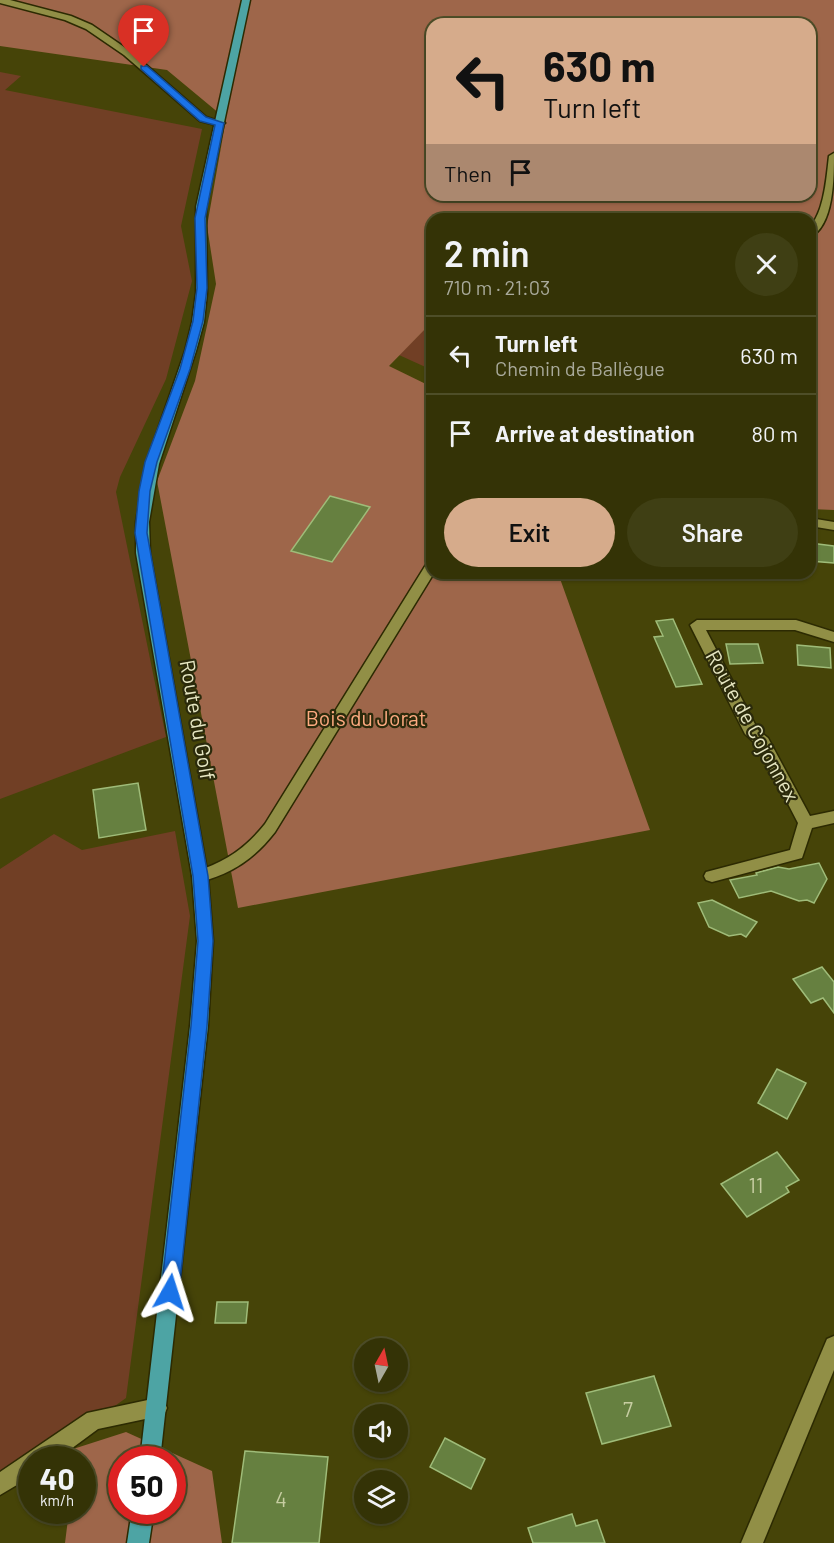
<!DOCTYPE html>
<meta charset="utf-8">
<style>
body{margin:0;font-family:Barlow,sans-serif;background:#3f3f14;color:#f1f3f6;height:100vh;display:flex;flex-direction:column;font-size:22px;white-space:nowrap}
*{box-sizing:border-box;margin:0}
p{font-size:20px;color:#a9aa9b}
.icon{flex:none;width:33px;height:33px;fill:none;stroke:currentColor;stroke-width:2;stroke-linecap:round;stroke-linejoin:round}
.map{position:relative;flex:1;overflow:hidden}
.sheet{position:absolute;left:426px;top:213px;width:390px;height:366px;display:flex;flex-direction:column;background:#343306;border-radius:18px;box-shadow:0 2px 4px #0004,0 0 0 2px #4e4e28}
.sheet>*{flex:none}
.hud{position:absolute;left:426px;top:18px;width:390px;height:183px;border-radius:18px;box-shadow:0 2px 4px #0004,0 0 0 2px #4e4e28;background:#d6ab8b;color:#111;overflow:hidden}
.needle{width:39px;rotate:9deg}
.tools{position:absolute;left:354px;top:1338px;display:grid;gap:12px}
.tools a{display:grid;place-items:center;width:54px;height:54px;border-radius:50%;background:#343306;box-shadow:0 2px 4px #0004,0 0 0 2px #4e4e28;font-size:30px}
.speed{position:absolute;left:18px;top:1446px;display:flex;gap:12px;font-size:30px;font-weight:700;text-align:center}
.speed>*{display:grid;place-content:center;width:78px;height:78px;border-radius:50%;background:#343306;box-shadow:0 2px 4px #0004,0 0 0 2px #4e4e28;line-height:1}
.speed small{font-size:15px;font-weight:400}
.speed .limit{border:9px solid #d22;background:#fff;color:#111}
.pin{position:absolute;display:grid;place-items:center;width:51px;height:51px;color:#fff;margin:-62px -26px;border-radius:50% 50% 50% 0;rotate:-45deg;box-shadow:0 0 6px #0007}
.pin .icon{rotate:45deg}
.me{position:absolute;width:66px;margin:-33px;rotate:6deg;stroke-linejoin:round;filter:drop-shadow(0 0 4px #0008)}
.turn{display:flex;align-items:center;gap:21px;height:126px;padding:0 18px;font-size:27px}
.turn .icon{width:78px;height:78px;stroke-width:2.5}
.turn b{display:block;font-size:42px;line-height:51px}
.then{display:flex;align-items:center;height:57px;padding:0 18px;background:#0003;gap:12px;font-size:22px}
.round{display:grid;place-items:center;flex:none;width:63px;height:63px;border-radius:32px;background:#3f3f14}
.headline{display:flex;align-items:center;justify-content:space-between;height:102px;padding:0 18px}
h1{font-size:36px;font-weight:600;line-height:45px}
.action{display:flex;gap:12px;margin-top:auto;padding:12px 18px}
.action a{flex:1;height:69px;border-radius:36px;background:#d6ab8b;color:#111;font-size:24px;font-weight:600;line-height:69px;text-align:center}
.action a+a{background:#3f3f14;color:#f1f3f6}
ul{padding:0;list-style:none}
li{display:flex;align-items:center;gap:18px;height:78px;padding:0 18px;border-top:2px solid #4e4e28}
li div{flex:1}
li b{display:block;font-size:22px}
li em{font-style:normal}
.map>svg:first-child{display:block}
</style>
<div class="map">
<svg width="834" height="1543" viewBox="0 0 834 1543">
<rect width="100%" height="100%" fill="#464408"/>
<g fill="#713f25">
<polygon points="0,72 21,76 5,90 202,129 181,226 192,281 166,379 120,477 116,492 166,737 0,799"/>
<polygon points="432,322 432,370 399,355"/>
<polygon points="175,831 190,916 126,1398 40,1459 32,1460 0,1488 0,869 54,834 82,850"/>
</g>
<g fill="#9e664a" fill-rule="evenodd">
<path d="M0,0H834V510L810,509V219H432V322L389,366L432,387V573H558L650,830L238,908L157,481L195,381L216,284L207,226L226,119L167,70L0,46ZM432,24H810V195H432Z"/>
<path d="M126,1432L212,1471L222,1543H65L69,1511L82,1510V1460L70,1459V1450ZM122,1460H172V1510H122Z"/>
</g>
<g fill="#668040" stroke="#9fbc79" stroke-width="1.5">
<polygon points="330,496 370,507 332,562 291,551"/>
<polygon points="810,543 834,546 834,563 810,561"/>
<polygon points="673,619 702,684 676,687 654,637 663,636 656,621"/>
<polygon points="726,644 758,644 763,663 730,664"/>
<polygon points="797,645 830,648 831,668 798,665"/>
<polygon points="138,783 146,830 99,838 93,790"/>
<polygon points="819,863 827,879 814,903 807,900 799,901 771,891 739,898 730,880 757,875 756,873 778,867 789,869"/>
<polygon points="712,900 757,922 746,937 741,934 729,936 709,927 698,903"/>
<polygon points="822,967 834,982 834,1013 823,998 811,1003 793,979"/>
<polygon points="777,1069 806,1083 787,1119 758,1103"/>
<polygon points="777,1152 799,1180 786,1187 789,1192 747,1217 721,1184"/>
<polygon points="217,1302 248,1302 246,1323 215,1323"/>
<polygon points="654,1376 671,1426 602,1444 586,1393"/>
<polygon points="445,1438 485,1459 471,1489 430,1467"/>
<polygon points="245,1451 328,1457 319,1543 232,1543"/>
<polygon points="572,1514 576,1526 597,1520 605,1543 533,1543 528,1528"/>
</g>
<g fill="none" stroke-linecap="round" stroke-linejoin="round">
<defs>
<g id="minor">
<polygon points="0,0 10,0 71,16 92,25 130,51 206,117 225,123 220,126 200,121 124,55 86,29 65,20 0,3"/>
<path d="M834,153C834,177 834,226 810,237C810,225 818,217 821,205C826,189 827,172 829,156Z"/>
<polygon points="810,518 834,522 834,530 810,526"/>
<path d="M432,562V573H434L275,832C254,859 233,873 200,882L194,880L192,876L194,872C225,862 245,849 265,824L427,563Z"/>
<polygon points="697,620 796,620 834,632 834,642 795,630 706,630 758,730 768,738 810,816 834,811 834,823 812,828 802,858 712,882 706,880 704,876 706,872 790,850 798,823 758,746 745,734 690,625"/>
<polygon points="834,1336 834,1370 763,1543 741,1543 827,1339"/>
<polygon points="157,1398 164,1401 167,1408 164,1415 98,1429 56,1460 32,1460 32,1476 0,1495 0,1472 87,1413"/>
</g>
<g id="major">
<polygon points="242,0 250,0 206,207 207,293 204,322 196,351 159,464 149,522 150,553 208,876 213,941 208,1026 160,1460 140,1460 190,1026 197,941 192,876 136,553 136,522 146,464 185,351 192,322 196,293 196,207"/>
<polygon points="132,1510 154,1510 149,1543 127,1543"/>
</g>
</defs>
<use href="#minor" stroke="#2c2a02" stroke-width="3"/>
<use href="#major" stroke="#2c2a02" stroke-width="3"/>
<use href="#minor" fill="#918f46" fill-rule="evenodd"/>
<use href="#major" fill="#4da4a4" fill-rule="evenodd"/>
</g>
<polygon fill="#1a73e8" stroke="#114b97" stroke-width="1.5" points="141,66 147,66 206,117 224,123 205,218 207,288 203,321 190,369 157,462 150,491 147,533 208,876 213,941 207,1026 179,1292 176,1298 170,1300 164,1298 161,1292 191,1026 198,941 193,876 135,533 139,491 145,462 180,369 193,321 197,288 195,218 215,125 200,121 141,69"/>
<g text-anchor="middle" stroke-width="4.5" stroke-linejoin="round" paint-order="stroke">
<g font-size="21" fill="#feab81" stroke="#2b2a0b">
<text x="366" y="726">Bois du Jorat</text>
</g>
<g font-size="21" fill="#e7e7c3" stroke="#2b2a0b">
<text transform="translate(197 720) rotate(80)" y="7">Route du Golf</text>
<text transform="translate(752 726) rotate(61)" y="7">Route de Cojonnex</text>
</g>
<g font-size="21" fill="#c7cda2">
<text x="756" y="1193">11</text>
<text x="628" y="1417">7</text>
<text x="281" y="1507">4</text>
</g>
</g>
</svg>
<div class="tools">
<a><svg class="needle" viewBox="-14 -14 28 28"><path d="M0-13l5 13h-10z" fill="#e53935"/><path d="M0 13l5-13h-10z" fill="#a9aa9b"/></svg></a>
<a><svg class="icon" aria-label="sound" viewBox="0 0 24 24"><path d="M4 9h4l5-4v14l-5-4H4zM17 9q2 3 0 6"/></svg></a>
<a><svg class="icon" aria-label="layers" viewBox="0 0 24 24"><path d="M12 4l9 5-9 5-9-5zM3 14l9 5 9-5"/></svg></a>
</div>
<div class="speed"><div>40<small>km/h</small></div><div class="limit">50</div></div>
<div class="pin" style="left:144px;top:67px;background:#d93025"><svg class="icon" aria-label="arrive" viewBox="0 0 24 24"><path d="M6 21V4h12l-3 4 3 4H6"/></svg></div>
<svg class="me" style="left:170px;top:1292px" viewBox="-20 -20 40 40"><path d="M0-17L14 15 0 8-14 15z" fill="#1a73e8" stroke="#fff" stroke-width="4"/></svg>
<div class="hud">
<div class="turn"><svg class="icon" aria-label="left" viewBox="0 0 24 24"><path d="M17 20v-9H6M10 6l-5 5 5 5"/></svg><div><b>630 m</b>Turn left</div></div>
<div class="then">Then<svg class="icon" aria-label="arrive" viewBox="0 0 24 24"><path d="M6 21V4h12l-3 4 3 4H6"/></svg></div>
</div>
<section class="sheet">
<div class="headline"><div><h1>2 min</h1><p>710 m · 21:03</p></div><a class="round"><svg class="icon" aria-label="close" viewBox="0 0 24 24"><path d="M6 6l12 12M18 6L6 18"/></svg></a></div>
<ul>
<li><svg class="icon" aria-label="left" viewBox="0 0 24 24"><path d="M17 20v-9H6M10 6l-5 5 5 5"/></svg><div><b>Turn left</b><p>Chemin de Ballègue</p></div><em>630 m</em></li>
<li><svg class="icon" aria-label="arrive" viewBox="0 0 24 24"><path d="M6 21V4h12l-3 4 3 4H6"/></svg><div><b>Arrive at destination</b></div><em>80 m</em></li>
</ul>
<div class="action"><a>Exit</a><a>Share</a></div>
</section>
</div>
